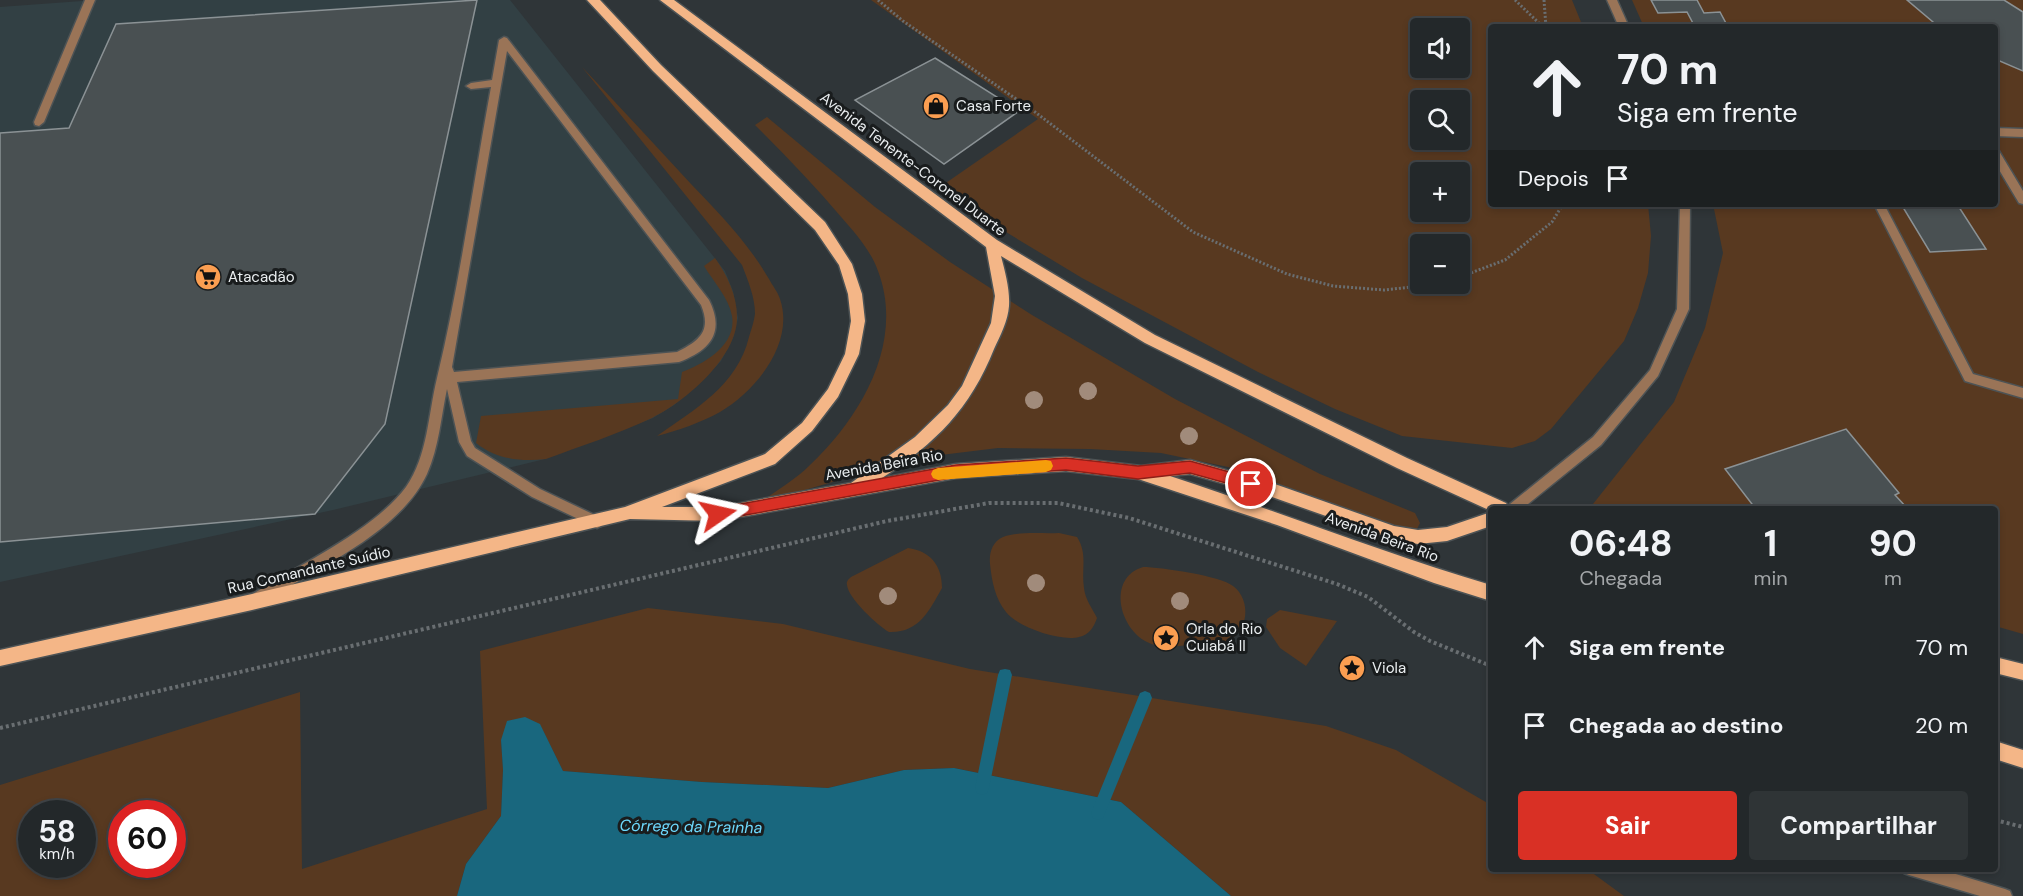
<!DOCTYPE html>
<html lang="pt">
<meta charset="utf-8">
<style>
body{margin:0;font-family:"DM Sans",sans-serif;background:#2f3436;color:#f1f3f6;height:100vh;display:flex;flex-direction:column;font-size:22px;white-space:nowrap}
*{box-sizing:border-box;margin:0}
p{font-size:20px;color:#a3a6a8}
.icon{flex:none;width:33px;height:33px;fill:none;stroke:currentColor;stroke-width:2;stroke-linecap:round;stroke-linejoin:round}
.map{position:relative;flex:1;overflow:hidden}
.side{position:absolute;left:1488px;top:506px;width:510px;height:366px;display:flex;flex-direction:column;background:#23282a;border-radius:6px;box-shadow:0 3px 9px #0003,0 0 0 2px #404447}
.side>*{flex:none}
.top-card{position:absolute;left:1488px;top:24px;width:510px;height:183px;border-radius:6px;box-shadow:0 3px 9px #0003,0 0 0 2px #404447;background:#23282a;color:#f1f3f6;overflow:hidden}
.tools{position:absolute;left:1410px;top:18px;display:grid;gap:12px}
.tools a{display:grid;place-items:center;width:60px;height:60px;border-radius:6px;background:#23282a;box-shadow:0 3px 9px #0003,0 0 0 2px #404447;font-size:30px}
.speed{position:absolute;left:18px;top:800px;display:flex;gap:12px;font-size:30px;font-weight:700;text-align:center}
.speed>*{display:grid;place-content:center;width:78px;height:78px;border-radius:50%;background:#23282a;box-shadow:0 3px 9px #0003,0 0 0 2px #404447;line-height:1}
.speed small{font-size:15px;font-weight:400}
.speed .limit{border:9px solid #d22;background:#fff;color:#111}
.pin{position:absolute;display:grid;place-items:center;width:51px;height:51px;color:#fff;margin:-26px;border:3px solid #fff;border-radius:50%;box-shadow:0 2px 6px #0007}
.me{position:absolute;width:66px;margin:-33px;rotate:79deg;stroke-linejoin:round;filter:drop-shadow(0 0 4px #0008)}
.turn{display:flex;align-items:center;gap:21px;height:126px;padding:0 30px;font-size:27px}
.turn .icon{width:78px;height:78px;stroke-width:2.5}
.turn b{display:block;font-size:42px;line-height:51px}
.then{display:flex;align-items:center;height:57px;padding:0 30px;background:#0003;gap:12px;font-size:22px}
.eta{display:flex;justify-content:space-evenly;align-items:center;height:102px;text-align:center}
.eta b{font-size:36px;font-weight:700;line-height:42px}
.action{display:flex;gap:12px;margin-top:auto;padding:12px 30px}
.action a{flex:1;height:69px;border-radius:6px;background:#d93025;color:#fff;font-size:24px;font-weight:700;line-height:69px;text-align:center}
.action a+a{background:#2f3436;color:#f1f3f6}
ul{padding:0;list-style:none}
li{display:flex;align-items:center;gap:18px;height:78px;padding:0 30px}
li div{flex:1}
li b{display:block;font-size:22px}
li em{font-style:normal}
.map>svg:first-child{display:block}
</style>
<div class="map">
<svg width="2023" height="896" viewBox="0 0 2023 896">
<rect width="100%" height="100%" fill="#2f3538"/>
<polygon fill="#324044" points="96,0 510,0 725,271 733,291 738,318 733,338 721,361 702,381 674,405 653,418 545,459 333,510 0,582 0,7"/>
<g fill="#583920" fill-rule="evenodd">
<path d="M871,0H1572L1583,27H1491V204H1648L1651,236L1648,273L1638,308L1624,341L1551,429L1535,441L1512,448L1402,436L1335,409L1258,372L1082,278L986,220L940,187L1038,119ZM1420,28H1460V68H1420ZM1420,100H1460V140H1420ZM1420,172H1460V212H1420ZM1420,244H1460V284H1420Z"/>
<polygon points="1632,0 2023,0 2023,634 1995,626 1995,508 1597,508 1593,504 1674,402 1705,328 1723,253 1713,204 1995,204 1995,27 1644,27"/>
<path d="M582,67C619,106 655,145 691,184C720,214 748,243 769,279C772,285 778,292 780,299C795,343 756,391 720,412C700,423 679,430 657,436C695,409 737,386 749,337C751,330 754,322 755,314C755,297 748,281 742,265Z"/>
<path d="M767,117L875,207L950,262L1032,315L1175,399L1320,474L1415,513L1420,523L1416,531L1409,533L1302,492L1228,467L1161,453L1090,449L998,448L916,458L759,503C776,491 795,480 810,465C861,417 905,342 878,271C871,251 856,234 842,218C814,185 785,155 755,125Z"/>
<path d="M715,258C727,275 737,295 737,317C738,357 685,402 652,418C618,434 581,446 546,459C520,462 496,459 476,443L481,416L678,399L682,372C704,364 737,345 732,316C729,298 713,281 704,266Z"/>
<path d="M1059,533L1077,537C1088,554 1081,569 1084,588C1085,599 1092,608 1097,618C1094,627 1089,635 1079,637C1061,642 1017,627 1006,612C995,598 992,582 990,564C989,553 992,542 1003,537C1019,531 1042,534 1059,533Z"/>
<path d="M908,548C930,551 942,565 942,588C929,611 919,633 889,632C878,626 848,598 847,585C846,581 849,579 851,577Z"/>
<path d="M1143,567C1160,567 1221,576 1233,586C1252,600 1249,634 1225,642C1220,644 1212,643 1207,643C1189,644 1164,651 1147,642C1119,628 1107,578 1143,567Z"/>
<path d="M648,608L783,624L970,669L1326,726L1396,750L1491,805V868L1587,869L1624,896H1231L1121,802L954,768L904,770L828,788L702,782L563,771L540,725L501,740L503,769L501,816L466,864L457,896H0V785L300,692L302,869L487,809L480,651ZM32,813H82V864H32ZM122,813H172V864H122Z"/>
<polygon points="1280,610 1337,621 1306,666 1280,648 1266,627 1267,619"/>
</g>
<polygon fill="#19677e" points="525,717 540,724 563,771 702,782 828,788 904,770 954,768 1121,802 1231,896 457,896 466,864 501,816 503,770 501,740 507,721"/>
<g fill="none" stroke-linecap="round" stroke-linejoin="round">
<g fill="#19677e" fill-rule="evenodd">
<polygon points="1005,669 1010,670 1012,675 989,788 987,793 982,795 977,793 975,788 998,675 1000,670"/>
<polygon points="1145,691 1150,693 1152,698 1103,818 1098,820 1093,818 1091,813 1140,693"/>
</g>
</g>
<g fill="#495052" stroke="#8b9295" stroke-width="1.5">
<polygon points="477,0 385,424 315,514 0,542 0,133 69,128 116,24"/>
<polygon points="1651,0 1697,0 1704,13 1720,12 1728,27 1695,27 1687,12 1658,13"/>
<polygon points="1907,0 2004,0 2023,12 2023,71 1995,59 1995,27 1939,27"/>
<polygon points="935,58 1019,111 944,164 855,100"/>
<polygon points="1901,204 1957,204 1986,249 1930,252"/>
<polygon points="1846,429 1899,493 1895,495 1907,508 1755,508 1725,469"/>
</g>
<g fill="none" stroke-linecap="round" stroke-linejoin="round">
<defs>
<g id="lane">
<polygon points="85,0 95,0 44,122 39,126 35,125 34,122"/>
<path d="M504,37L507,38L709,300C725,332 711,350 679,362L457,382L471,441L475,448L540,489L601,518L603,522L601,526L597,528L593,526L532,497L467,456L459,442L447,389C441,417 439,447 427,474C400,533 315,569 263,602L258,604L253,602L252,598L253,594C300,564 373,531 406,487C428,455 428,415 437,378C460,283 473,184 491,87L471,89L466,86L471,83L492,80L499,40ZM507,51L701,305C712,331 699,341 677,352L454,372L452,367Z"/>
<polygon points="1995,128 2023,129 2023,137 1995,136"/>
<polygon points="1995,150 1999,151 2023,191 2023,204 2019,203 1995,163"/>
<polygon points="1874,204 1884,204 1973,374 2023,388 2023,398 1965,381"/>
<polygon points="1902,868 1936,868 2005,889 2010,891 2012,896 1980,896 1909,875 1904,873"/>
</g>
<g id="street">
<polygon points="1607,0 1617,0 1629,27 1619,27"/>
<polygon points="1680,204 1690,204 1689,309 1658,376 1601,445 1523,508 1508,508 1510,504 1593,437 1650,370 1677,309"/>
</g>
<g id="primary">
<path d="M587,0H600L661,65L825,222L852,264L862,294L865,321L859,354L838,397L812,431L775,464L662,507H718L851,483L915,437L948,405L962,386L991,323L995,296L986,247L660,0H674L997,240L1155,335L1407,458L1506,503L1509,508H1491V511L1397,468L1145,343L1001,256C1005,272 1010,289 1009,306C1008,321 1000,336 994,349C970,409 936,443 882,478L956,464L1066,457L1141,466L1190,460L1272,483L1394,526L1418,530L1447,527L1491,512V526L1447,541L1418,544L1394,540L1272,497L1190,474L1170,476C1277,511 1383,553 1491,585V601L1434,583L1277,525L1138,479L1066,471L956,478L718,521L630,519L252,610L0,666V650L252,594L625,507L765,454L802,423L828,389L845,354L851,321L848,294L839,265L815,230L653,71Z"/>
<polygon points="1995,657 2023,664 2023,680 1995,673"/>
<polygon points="1995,741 2023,750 2023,768 1995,759"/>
</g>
</defs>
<use href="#lane" stroke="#4d5355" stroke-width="3"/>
<use href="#street" stroke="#4d5355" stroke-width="3"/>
<use href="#primary" stroke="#4d5355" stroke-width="3"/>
<g stroke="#696e71" stroke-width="3" stroke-dasharray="2 2" stroke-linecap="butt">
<polyline points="878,0 903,21 1035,112 1193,232 1287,274 1333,286 1384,290 1439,284"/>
<polyline points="1515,0 1543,27"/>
<polyline points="1544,0 1546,27"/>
<polyline points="1460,277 1505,260 1552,222 1563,204"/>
</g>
<g stroke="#696e71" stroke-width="4" stroke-dasharray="3 3" stroke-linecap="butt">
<polyline points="0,728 887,521 989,503 1058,503 1129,518 1337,584 1368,597 1414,632 1430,641 1491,666"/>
<polyline points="1995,820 2023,827"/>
</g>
<use href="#lane" fill="#9a7457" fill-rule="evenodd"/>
<use href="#street" fill="#9a7457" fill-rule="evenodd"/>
<use href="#primary" fill="#f4b687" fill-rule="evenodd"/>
</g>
<g fill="#a18b7b">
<circle cx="1088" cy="391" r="9"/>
<circle cx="1034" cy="400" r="9"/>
<circle cx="1189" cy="436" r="9"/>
<circle cx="1036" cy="583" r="9"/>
<circle cx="888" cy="596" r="9"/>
<circle cx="1180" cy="601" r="9"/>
</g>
<polygon fill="#d93025" stroke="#8d1f18" stroke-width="1.5" points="1066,458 1138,466 1190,461 1251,478 1256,480 1258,484 1256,489 1251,490 1190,473 1138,479 1066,470 956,477 718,520 713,518 711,514 713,509 718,508 956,465"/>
<polygon fill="#f59e0b" points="1046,460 1051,461 1053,466 1051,470 1046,472 938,480 933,478 931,474 933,470 938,468"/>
<defs>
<symbol id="shop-disc" viewBox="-11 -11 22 22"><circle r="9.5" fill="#fb9e51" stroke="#191c1d"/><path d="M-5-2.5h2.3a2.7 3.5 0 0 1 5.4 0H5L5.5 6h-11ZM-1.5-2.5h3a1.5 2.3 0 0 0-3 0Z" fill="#111"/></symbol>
<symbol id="supermarket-disc" viewBox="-11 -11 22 22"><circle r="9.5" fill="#fb9e51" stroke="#191c1d"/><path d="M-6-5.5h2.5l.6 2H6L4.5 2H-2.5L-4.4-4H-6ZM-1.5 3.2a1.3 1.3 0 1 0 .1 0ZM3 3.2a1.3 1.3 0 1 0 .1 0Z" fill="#111"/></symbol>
<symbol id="sight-disc" viewBox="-11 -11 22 22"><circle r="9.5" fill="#fb9e51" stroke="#191c1d"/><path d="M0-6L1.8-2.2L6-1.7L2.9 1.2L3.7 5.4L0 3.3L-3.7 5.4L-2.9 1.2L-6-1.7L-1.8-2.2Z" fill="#111"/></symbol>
</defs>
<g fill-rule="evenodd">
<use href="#shop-disc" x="921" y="91" width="30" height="30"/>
<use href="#supermarket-disc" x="193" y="262" width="30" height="30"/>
<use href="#sight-disc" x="1151" y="623" width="30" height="30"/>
<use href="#sight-disc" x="1337" y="653" width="30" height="30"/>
</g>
<g text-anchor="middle" stroke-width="6" stroke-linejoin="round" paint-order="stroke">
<g font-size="15" fill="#eaeef0" stroke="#191c1d" text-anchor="start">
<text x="956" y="111">Casa Forte</text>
<text x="228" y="282">Atacadão</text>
<text x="1186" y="634">Orla do Rio<tspan x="1186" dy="17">Cuiabá II</tspan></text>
<text x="1372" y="673">Viola</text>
</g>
<g font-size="15" fill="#eaeef0" stroke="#191c1d">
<text transform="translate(913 164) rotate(37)" y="5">Avenida Tenente-Coronel Duarte</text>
<text transform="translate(884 465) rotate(-10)" y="5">Avenida Beira Rio</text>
<text transform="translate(1382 537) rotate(20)" y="5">Avenida Beira Rio</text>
<text transform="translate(309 570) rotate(-13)" y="5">Rua Comandante Suídio</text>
</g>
<g font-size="16" font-style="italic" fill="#6dd8fc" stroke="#191c1d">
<text transform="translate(691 826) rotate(1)" y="6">Córrego da Prainha</text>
</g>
</g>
</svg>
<div class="tools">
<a><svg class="icon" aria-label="sound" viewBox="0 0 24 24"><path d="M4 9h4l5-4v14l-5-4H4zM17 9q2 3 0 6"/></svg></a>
<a><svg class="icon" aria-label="search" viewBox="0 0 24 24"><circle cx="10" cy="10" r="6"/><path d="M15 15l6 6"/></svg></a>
<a>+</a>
<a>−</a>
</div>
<div class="speed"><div>58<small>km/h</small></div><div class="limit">60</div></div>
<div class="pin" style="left:1251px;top:484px;background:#d93025"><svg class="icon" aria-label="arrive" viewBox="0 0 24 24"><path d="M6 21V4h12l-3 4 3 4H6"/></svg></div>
<svg class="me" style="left:718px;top:514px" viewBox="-20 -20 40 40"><path d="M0-17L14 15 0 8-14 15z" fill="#d93025" stroke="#fff" stroke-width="4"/></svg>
<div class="top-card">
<div class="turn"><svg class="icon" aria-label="ahead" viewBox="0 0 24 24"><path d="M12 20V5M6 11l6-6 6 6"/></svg><div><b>70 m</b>Siga em frente</div></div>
<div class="then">Depois<svg class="icon" aria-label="arrive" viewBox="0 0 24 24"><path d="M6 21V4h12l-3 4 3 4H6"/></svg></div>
</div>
<section class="side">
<div class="eta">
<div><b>06:48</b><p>Chegada</p></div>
<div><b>1</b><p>min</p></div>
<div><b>90</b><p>m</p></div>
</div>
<ul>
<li><svg class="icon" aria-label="ahead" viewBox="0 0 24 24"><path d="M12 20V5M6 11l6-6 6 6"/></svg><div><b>Siga em frente</b></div><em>70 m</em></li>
<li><svg class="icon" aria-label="arrive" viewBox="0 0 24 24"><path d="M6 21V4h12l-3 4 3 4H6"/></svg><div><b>Chegada ao destino</b></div><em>20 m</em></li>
</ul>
<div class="action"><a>Sair</a><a>Compartilhar</a></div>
</section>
</div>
